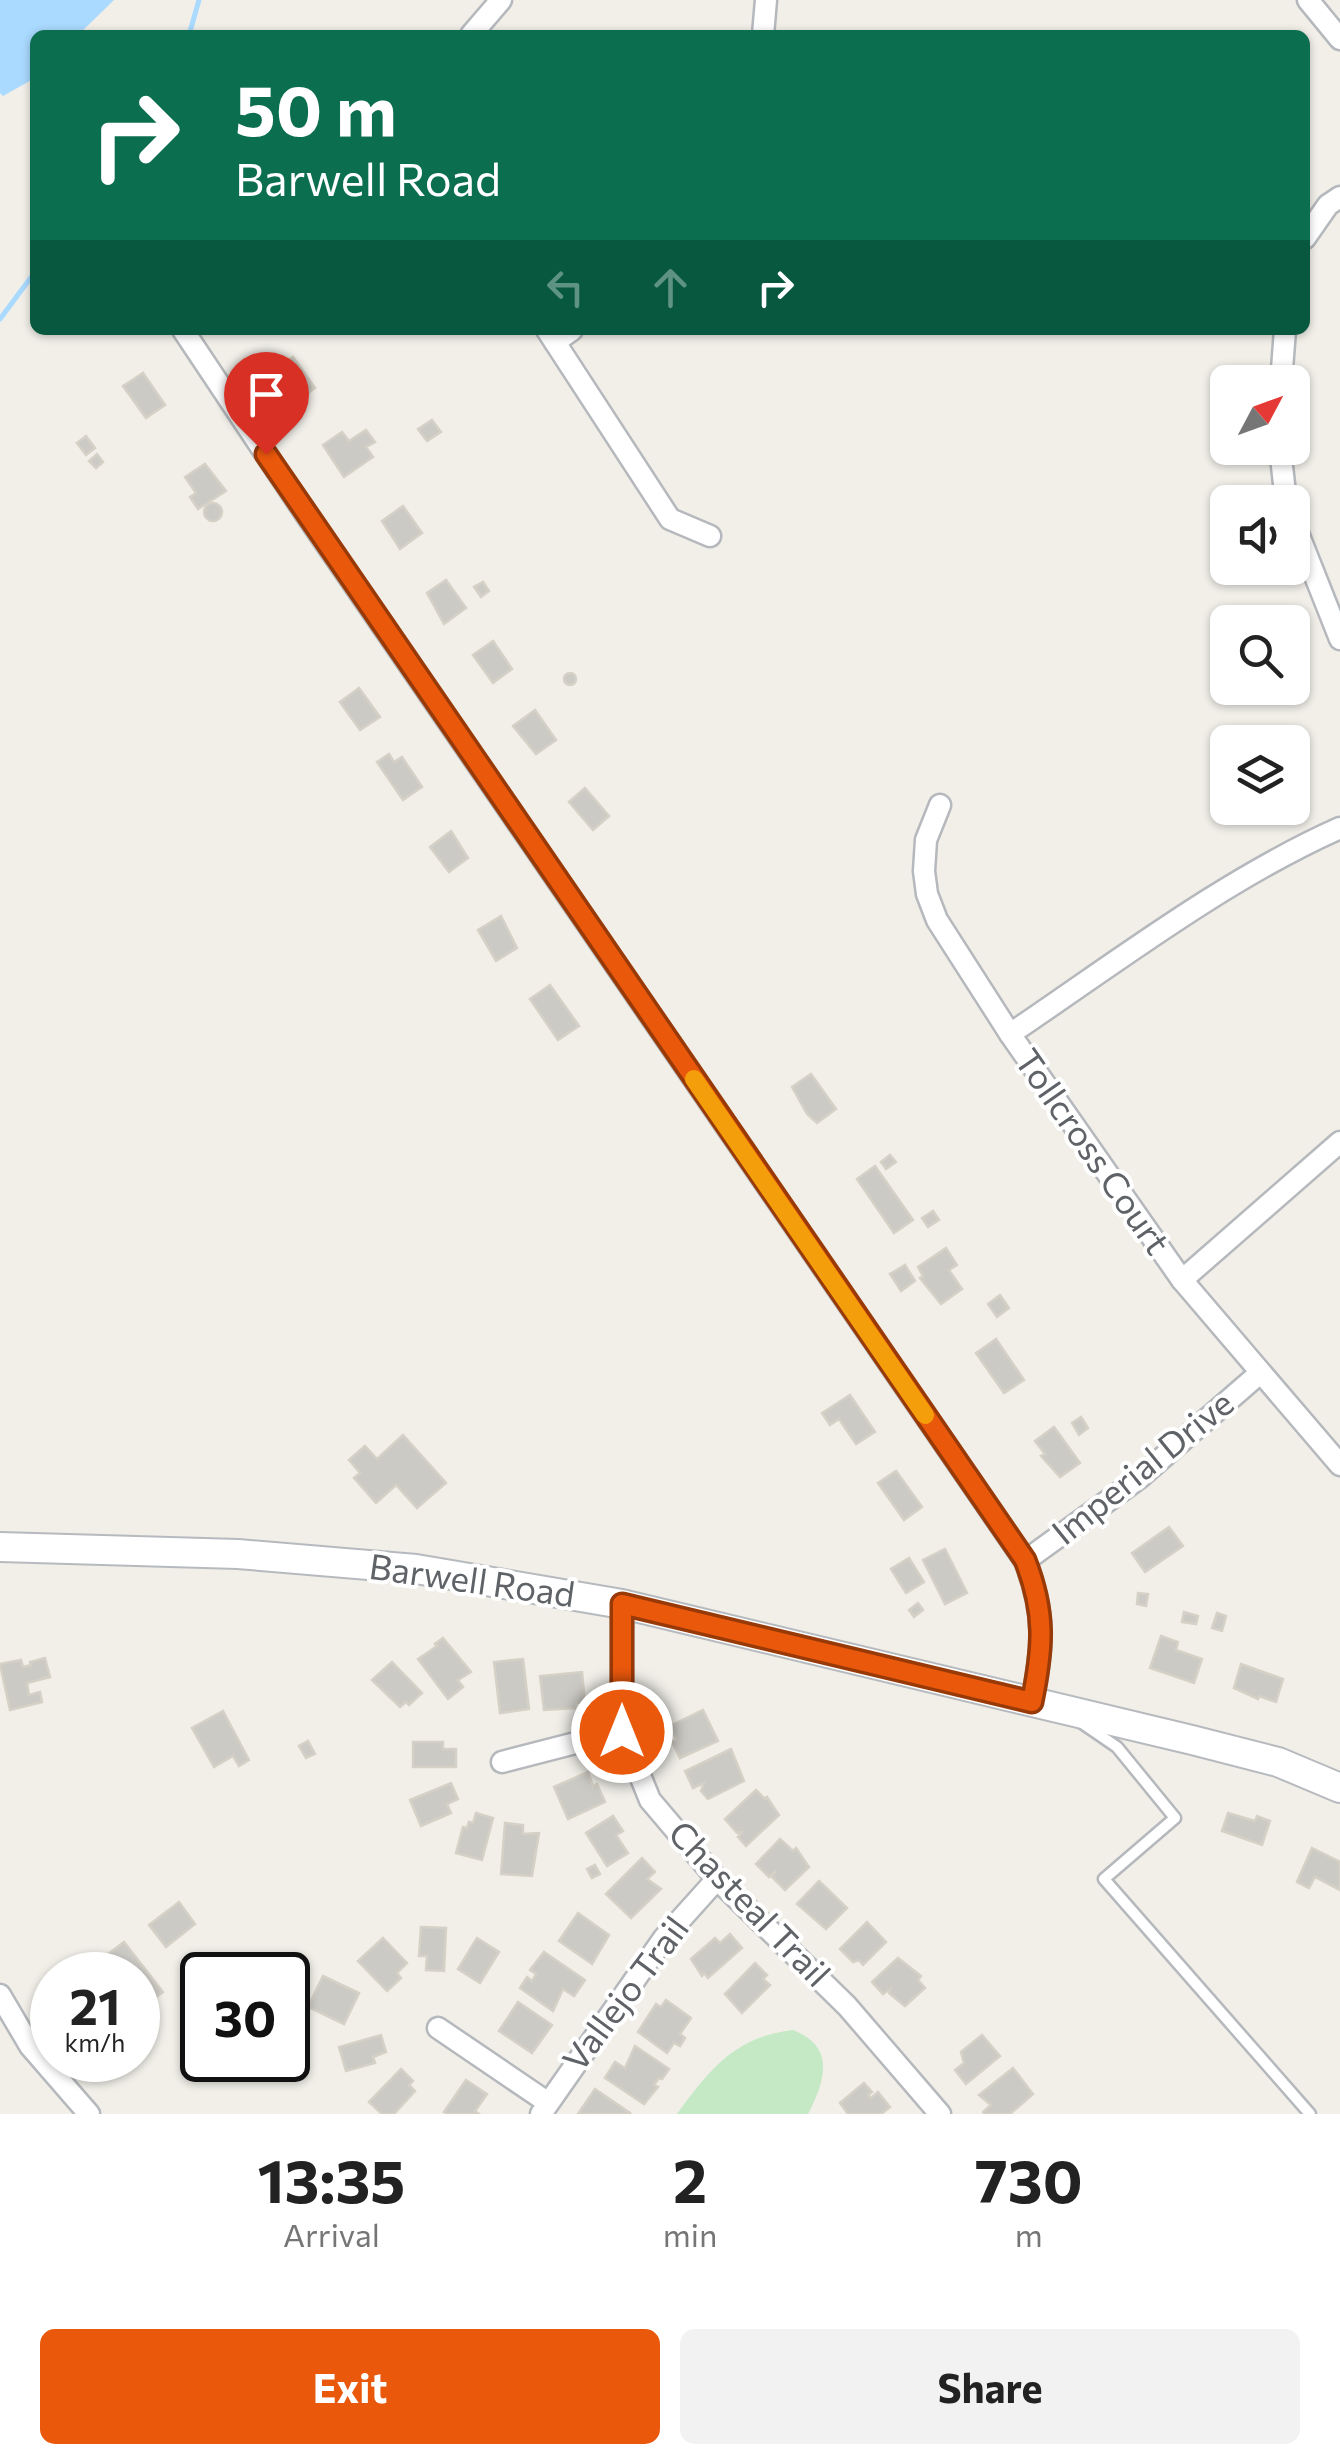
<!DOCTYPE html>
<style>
body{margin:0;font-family:Commissioner,sans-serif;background:#f2f2f2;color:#222;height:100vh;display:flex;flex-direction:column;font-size:38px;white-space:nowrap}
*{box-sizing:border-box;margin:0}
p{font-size:32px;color:#767676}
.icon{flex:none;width:55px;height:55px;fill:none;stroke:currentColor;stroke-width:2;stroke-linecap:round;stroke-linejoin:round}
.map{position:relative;height:2114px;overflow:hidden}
.side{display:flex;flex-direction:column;background:#fff;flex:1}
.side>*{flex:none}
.hud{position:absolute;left:30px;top:30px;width:1280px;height:305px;border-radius:15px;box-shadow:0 2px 8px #0004;background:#0b6e4f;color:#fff;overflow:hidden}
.needle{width:65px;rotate:49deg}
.tools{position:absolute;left:1210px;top:365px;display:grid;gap:20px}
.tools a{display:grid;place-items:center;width:100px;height:100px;border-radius:15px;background:#fff;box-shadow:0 2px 8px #0004;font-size:50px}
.speed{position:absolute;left:30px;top:1952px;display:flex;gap:20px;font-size:50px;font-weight:700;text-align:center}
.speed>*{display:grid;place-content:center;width:130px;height:130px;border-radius:50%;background:#fff;box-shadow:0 2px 8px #0004;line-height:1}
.speed small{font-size:25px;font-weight:400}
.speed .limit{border:5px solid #111;border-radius:15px;background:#fff;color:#111}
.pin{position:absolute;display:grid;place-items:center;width:85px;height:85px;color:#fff;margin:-102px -42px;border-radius:50% 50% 50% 0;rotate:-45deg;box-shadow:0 0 10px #0007}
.pin .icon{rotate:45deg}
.me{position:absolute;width:110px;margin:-55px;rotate:0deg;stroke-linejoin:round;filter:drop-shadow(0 0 8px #0008)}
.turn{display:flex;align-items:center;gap:35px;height:210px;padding:0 40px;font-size:45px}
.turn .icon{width:130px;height:130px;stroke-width:2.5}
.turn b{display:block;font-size:70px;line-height:85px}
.lanes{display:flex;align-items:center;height:95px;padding:0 40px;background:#0003;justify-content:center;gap:50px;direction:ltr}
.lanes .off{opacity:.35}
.eta{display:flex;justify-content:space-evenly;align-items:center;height:170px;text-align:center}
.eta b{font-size:60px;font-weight:700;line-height:70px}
.action{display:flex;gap:20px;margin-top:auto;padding:20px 40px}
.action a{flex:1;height:115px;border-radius:15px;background:#ea580c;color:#fff;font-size:40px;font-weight:700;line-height:115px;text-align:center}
.action a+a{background:#f2f2f2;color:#222}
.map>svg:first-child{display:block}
</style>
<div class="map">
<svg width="1340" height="2114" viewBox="0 0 1340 2114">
<rect width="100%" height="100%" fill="#f1efe8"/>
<path fill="#c5e8c5" d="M793,2030C836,2047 825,2081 808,2114H677C710,2069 735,2037 793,2030Z"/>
<polygon fill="#aadaff" points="0,0 114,0 78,35 35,35 35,78 3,96 0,93"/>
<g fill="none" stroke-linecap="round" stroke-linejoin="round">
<g stroke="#aadaff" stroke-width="5">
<polyline points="189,35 199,0"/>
<polyline points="0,319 35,272"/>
</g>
</g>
<g fill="#cccac5" stroke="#d6d1c6" stroke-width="2.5">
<polygon points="293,357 315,388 296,402 274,370"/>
<polygon points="143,373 165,405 146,418 123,386"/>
<polygon points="432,420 441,432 427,441 418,429"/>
<polygon points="366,430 375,442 366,447 373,457 344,477 323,445 342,432 349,441"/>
<polygon points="86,436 95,448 86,455 77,443"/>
<polygon points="97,454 103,462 96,468 89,461"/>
<polygon points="205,464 226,491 198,509 190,497 196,493 185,477"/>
<circle cx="213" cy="512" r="9"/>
<polygon points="403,506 422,533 400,549 382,521"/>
<polygon points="446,580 466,608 444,624 427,593"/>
<polygon points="483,582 489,591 481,597 474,587"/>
<polygon points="493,641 512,669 493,683 473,655"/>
<circle cx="570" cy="679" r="6"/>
<polygon points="359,688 380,717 360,730 340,702"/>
<polygon points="535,710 556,740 536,754 513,726"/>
<polygon points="389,754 394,762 402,757 422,787 403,800 377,762"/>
<polygon points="585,788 609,816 593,830 569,802"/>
<polygon points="451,831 468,858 449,872 430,847"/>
<polygon points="501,916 517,948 496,961 478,930"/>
<polygon points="550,985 579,1026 558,1040 530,999"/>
<polygon points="811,1074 836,1109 817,1123 807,1114 792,1087"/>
<polygon points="890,1155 896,1162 886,1169 881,1162"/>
<polygon points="875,1166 913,1220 894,1233 857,1179"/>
<polygon points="933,1211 939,1220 928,1227 922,1218"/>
<polygon points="946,1248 957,1265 949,1270 962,1289 941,1304 920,1278 923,1276 918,1267"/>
<polygon points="905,1265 915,1281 901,1291 890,1274"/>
<polygon points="1000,1295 1009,1308 997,1317 988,1304"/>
<polygon points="996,1339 1024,1380 1004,1393 976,1353"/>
<polygon points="850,1395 875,1432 856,1444 839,1419 830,1425 822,1413"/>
<polygon points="1081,1417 1088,1428 1079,1435 1072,1423"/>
<polygon points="1054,1427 1080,1463 1060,1477 1041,1456 1045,1454 1035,1441"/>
<polygon points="403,1435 446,1483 417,1508 396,1485 376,1503 354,1478 360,1473 349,1460 365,1446 377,1459"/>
<polygon points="896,1471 922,1507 904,1520 878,1483"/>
<polygon points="1169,1527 1183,1546 1145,1572 1132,1553"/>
<polygon points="945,1549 967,1593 945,1604 923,1560"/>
<polygon points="909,1558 924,1582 906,1593 891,1569"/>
<polygon points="1138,1593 1148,1594 1146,1606 1137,1604"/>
<polygon points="918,1603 923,1610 914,1617 909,1610"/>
<polygon points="1184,1612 1198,1616 1196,1624 1182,1622"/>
<polygon points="1217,1613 1226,1616 1222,1631 1212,1628"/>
<polygon points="1161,1636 1178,1642 1176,1650 1202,1659 1194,1683 1150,1668"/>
<polygon points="443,1638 471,1672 458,1680 463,1687 448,1699 418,1659 437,1646 435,1644"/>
<polygon points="45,1658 50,1677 27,1683 29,1695 40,1692 42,1702 10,1710 0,1664 21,1660 23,1667 31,1665 30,1662"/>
<polygon points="523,1659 529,1709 500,1713 494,1662"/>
<polygon points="392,1662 422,1693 409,1705 406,1702 400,1707 372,1680"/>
<polygon points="1241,1664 1283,1679 1276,1702 1259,1696 1258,1699 1234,1688"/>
<polygon points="582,1672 585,1702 576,1703 575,1708 544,1710 540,1676"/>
<polygon points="703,1710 718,1741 680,1758 672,1742 677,1740 670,1726"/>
<polygon points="223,1711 249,1760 239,1766 233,1756 214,1767 192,1728"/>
<polygon points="308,1741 315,1754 306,1758 299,1746"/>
<polygon points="413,1742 443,1742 443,1749 456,1749 456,1767 413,1767"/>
<polygon points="731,1749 744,1781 708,1799 701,1791 704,1783 693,1788 685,1771"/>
<polygon points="588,1772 593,1786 597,1784 605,1802 568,1819 554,1787"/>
<polygon points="451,1783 458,1799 447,1804 451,1813 421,1826 410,1800"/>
<polygon points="756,1790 765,1799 767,1797 779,1815 746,1846 738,1837 742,1832 737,1833 725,1819"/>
<polygon points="476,1813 493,1818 482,1860 456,1853 463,1827 467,1828 469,1822 473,1823"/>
<polygon points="1228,1813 1255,1821 1257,1816 1270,1821 1262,1845 1222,1831"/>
<polygon points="613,1816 623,1831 616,1835 628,1853 607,1866 586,1833"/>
<polygon points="505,1823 523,1825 523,1834 539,1833 532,1876 501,1874"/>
<polygon points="780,1839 793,1851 796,1848 809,1867 785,1890 771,1876 776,1871 769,1877 756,1864"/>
<polygon points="1312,1848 1340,1862 1340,1890 1315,1877 1309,1888 1297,1882"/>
<polygon points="642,1858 655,1872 647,1879 661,1889 631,1918 606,1894"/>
<polygon points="595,1865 600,1874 592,1878 587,1869"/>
<polygon points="819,1881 847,1908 826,1929 797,1904"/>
<polygon points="179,1902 195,1924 166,1947 149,1925"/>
<polygon points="578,1913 609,1935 592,1964 559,1941"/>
<polygon points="867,1922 886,1942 863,1965 859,1960 853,1962 840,1949"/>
<polygon points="421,1927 446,1928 444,1971 426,1970 427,1956 419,1956"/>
<polygon points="730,1934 742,1948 708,1978 704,1973 702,1976 691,1959 715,1938 720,1943"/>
<polygon points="383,1938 407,1963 397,1973 401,1978 387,1991 358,1961"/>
<polygon points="477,1938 499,1952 480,1983 458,1969"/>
<polygon points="124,1942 163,1992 138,2011 138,1975 111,1975 100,1960"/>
<polygon points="544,1952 585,1980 574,1996 563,1989 553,2011 520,1988 527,1977 532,1981 536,1974 530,1970"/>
<polygon points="898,1958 921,1976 918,1980 925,1988 905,2006 889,1993 890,1989 883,1994 872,1982"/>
<polygon points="755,1963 767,1975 763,1979 770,1985 742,2013 725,1994"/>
<polygon points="323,1976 359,1993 344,2024 308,2007"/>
<polygon points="666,2000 691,2018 680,2034 685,2038 680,2046 674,2043 667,2053 638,2032 656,2004 661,2007"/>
<polygon points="518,2002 552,2025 532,2053 499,2031"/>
<polygon points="381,2035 386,2052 373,2057 375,2063 346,2071 339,2047"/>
<polygon points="982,2035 1000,2056 966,2084 955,2070 964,2063 961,2052"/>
<polygon points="635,2046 669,2069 662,2079 659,2078 654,2085 658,2087 644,2104 605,2078 615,2062 625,2068"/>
<polygon points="1013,2068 1033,2094 1010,2114 985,2114 983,2112 991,2105 979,2095"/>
<polygon points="401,2069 413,2081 409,2085 415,2091 394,2114 382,2114 369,2102"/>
<polygon points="466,2080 487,2094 475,2111 479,2114 447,2114 444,2112"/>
<polygon points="864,2083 872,2092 868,2095 871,2098 878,2092 890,2107 881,2114 848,2114 840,2103"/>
<polygon points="595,2089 630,2113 629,2114 578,2114"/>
</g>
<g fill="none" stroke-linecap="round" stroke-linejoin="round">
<defs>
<polyline id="lane" points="1082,1723 1117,1747 1175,1818 1104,1879 1310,2114"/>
<g id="street">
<polyline points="1308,0 1340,39"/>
<polyline points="471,35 501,0"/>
<polyline points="763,35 766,0"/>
<polyline points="1305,238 1328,205 1340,197"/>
<path d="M183,330L307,516L1025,1561C1046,1614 1043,1648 1032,1702"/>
<polyline points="547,330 670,519 710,536"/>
<polyline points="555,342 572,330"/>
<polyline points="1281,382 1285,330"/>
<polyline points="1280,448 1286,502"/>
<polyline points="1292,518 1340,639"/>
<polyline points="940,805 926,840 924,871 927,894 937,920 1010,1034 1182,1280 1340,1465"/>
<path d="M1010,1034C1114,964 1225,879 1340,828"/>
<polyline points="1182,1280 1340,1142"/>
<polyline points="1025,1561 1138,1479 1260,1373"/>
<polyline points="622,1604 622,1731 650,1800 717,1879 847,2006 940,2114"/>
<polyline points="502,1762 622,1731"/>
<polyline points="0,1995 30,2046 89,2114"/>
<polyline points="438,2028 547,2102"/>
<polyline points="541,2114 664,1938 717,1879"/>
</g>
<polyline id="secondary" points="0,1547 238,1554 416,1569 622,1604 1192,1740 1278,1762 1340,1788"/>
</defs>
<use href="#lane" stroke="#b5b8bc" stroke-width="15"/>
<use href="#street" stroke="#b5b8bc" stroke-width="25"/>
<use href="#secondary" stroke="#b6babf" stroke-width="32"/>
<use href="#lane" stroke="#fff" stroke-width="10"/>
<use href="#street" stroke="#fff" stroke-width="20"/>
<use href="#secondary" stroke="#fff" stroke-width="28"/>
</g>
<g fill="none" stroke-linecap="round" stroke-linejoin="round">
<defs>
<path id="route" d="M266,454L1025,1560C1046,1613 1043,1648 1032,1702L622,1604V1732"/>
</defs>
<use href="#route" stroke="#983908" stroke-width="25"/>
<use href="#route" stroke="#ea580c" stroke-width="18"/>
<polyline stroke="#f59e0b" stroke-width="18" points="694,1079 925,1415"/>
</g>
<g text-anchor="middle" stroke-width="8" stroke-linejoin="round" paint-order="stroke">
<g font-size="35" fill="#5f6368" stroke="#fff">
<text transform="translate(1092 1152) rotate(55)" y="12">Tollcross Court</text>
<text transform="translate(1143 1468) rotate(-39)" y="12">Imperial Drive</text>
<text transform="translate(472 1581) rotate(8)" y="12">Barwell Road</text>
<text transform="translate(749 1904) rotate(46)" y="12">Chasteal Trail</text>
<text transform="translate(626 1994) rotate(-53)" y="12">Vallejo Trail</text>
</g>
</g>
</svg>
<div class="tools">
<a><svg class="needle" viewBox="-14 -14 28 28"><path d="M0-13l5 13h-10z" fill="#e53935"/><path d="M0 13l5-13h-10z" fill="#767676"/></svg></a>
<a><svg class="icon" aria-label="sound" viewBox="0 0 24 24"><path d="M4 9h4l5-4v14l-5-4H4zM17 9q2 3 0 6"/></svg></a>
<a><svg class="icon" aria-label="search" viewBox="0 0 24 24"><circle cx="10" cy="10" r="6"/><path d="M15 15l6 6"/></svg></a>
<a><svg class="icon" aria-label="layers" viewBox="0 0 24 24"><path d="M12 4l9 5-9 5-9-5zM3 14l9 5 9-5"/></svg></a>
</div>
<div class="speed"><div>21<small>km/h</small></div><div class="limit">30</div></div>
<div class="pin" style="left:266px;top:454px;background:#d93025"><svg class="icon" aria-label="arrive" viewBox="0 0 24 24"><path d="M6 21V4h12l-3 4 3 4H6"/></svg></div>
<svg class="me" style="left:622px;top:1732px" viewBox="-20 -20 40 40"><circle r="17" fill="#ea580c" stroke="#fff" stroke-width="3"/><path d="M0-11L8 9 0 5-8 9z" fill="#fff"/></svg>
<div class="hud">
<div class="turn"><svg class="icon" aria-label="right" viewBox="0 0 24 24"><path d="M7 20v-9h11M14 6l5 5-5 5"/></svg><div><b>50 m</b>Barwell Road</div></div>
<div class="lanes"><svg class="icon off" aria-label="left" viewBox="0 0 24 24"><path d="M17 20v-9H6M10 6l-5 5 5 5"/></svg><svg class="icon off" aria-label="ahead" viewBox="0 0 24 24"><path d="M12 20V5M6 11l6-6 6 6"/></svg><svg class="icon" aria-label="right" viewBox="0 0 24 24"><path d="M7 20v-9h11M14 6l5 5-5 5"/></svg></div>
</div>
</div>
<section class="side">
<div class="eta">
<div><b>13:35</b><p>Arrival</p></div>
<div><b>2</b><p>min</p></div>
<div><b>730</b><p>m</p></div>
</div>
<div class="action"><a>Exit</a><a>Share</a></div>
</section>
